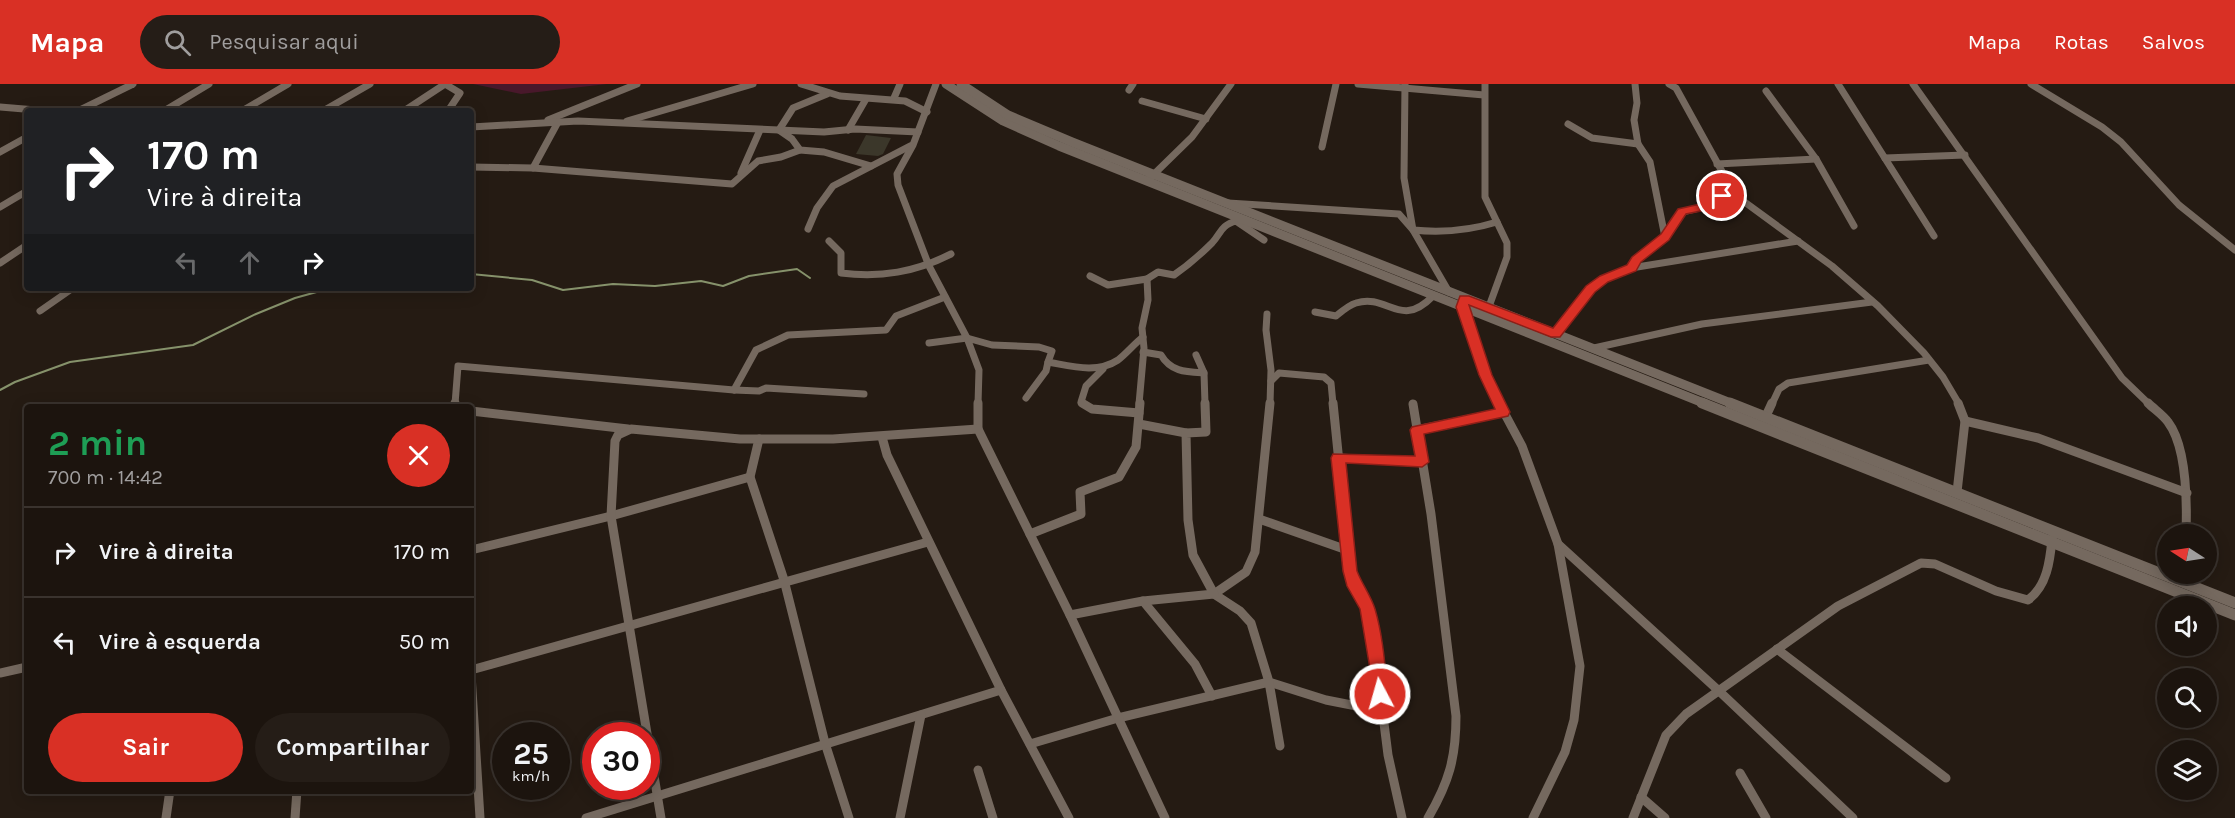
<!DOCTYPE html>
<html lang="pt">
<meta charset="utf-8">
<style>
body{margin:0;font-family:Karla,sans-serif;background:#251d17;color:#f1f3f6;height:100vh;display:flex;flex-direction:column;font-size:22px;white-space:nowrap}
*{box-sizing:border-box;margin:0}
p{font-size:20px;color:#a09e9e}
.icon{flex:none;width:33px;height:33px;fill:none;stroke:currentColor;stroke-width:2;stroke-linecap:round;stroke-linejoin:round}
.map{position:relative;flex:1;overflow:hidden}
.sheet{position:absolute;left:24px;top:320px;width:450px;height:390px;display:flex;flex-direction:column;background:#1c140e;border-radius:6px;box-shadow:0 3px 15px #0003,0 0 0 2px #3a332e}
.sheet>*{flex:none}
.top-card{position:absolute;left:24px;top:24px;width:450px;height:183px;border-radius:6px;box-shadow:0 3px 15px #0003,0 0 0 2px #3a332e;background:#202124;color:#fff;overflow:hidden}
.needle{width:39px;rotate:282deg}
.buttons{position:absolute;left:2157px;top:440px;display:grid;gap:12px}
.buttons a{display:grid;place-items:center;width:60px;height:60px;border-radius:50%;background:#1c140e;box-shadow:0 3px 15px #0003,0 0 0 2px #3a332e;font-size:30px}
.speed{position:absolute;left:492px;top:638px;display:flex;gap:12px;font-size:30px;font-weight:700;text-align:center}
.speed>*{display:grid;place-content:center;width:78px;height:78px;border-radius:50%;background:#1c140e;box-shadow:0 3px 15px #0003,0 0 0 2px #3a332e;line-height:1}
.speed small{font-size:15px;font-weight:400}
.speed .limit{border:9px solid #d22;background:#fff;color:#111}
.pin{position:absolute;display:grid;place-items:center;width:51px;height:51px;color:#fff;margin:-26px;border:3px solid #fff;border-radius:50%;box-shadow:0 2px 6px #0007}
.me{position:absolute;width:66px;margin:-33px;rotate:354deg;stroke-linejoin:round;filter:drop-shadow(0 0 4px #0008)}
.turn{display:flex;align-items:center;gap:21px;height:126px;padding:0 24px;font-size:27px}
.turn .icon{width:78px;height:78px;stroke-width:2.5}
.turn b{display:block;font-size:42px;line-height:51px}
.lanes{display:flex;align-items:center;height:57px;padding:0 24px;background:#0003;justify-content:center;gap:30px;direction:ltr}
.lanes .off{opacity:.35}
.round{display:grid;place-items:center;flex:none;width:63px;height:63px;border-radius:32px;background:#251d17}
.head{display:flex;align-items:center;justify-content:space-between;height:102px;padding:0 24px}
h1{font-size:36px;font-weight:700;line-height:45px;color:#1e9e55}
.button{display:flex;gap:12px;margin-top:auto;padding:12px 24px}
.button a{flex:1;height:69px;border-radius:36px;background:#d93025;color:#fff;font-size:24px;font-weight:700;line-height:69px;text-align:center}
.button a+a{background:#251d17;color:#f1f3f6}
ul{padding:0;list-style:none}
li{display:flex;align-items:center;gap:18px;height:90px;padding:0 24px;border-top:2px solid #3a332e}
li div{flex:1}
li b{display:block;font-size:22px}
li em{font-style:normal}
header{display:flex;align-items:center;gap:36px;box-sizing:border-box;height:84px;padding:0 30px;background:#d93025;color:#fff}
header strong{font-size:28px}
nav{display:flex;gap:33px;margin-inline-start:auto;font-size:21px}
.search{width:420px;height:54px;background:#251d17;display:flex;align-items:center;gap:15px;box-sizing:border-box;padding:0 21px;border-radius:33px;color:#a09e9e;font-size:22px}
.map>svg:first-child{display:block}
</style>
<header>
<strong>Mapa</strong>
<div class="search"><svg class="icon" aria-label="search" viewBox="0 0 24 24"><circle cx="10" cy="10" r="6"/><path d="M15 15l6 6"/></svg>Pesquisar aqui</div>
<nav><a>Mapa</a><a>Rotas</a><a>Salvos</a></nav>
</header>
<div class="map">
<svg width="2235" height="734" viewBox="0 0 2235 734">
<rect width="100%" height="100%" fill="#251b13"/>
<polygon fill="#49182b" points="473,0 607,0 521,10"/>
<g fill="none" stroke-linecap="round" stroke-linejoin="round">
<g stroke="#86926b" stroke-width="2">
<polyline points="471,190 532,196 563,206 613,200 655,202 701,197 723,202 749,192 797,185 810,194"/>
<polyline points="0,306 15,298 70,278 193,261 256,230 295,214 331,204"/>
</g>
</g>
<polygon fill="#3b372a" points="866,51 891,54 883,70 878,72 856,70"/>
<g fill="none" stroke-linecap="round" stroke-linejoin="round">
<g stroke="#75695f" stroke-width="7">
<polyline points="445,0 460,9 448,27"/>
<polyline points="801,0 840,12 905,17 927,28"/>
<polyline points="936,0 913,61 897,90 898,101 929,182 967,254 979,286 978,320"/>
<polyline points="1358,0 1484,11"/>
<polyline points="1405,0 1404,94 1413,146 1449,208"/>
<polyline points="1485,0 1485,113 1507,159 1507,173 1487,228"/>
<polyline points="1635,0 1637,19 1634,36 1638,60 1650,78 1665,153"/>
<polyline points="1669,0 1676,4 1735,111 1832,182 1878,222 1924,269 1943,293 1959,320"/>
<polyline points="1838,0 1934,152"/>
<polyline points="1913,0 2122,294 2149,320"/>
<polyline points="2031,0 2102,43 2121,58 2179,121 2235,166"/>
<polyline points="1129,6 1133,0"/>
<polyline points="1766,7 1816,75 1854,142"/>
<polyline points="827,10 793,24 779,46 792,55 800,66 824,68 871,82"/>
<polyline points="894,14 900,0"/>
<polyline points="1142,17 1206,35"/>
<polyline points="0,23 48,27"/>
<polyline points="78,27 133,0"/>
<polyline points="164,27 209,0"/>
<polyline points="242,27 288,0"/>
<polyline points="323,27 370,0"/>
<polyline points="404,27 445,0"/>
<polyline points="548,36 637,0"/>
<polyline points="627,37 753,0"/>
<polyline points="558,38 533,84 732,100 758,77 781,73 800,66"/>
<polyline points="1568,40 1592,54 1638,60"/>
<polyline points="471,43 578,37 824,48 855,45 918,48"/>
<polyline points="848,46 866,15"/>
<polyline points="1322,63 1336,0"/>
<polyline points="0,68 27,53"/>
<polyline points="1885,74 1965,71"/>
<polyline points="1717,80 1816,75"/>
<polyline points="471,83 533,84"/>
<polyline points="741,89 760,46"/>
<polyline points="1149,95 1192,53 1231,0"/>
<path d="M1228,119L1399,130L1413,146C1443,149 1468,147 1497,138"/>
<polyline points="0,123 27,107"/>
<polyline points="808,145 817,124 833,102 910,62"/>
<path d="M829,157L841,169V189C881,194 915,188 951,170"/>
<polyline points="0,179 27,161"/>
<polyline points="1631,184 1636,176 1665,153 1682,128 1712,121 1731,104"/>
<path d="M1090,192L1108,201L1147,195L1158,188L1174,191C1187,182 1201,170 1212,159C1222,148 1220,142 1236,137L1264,156"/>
<polyline points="1464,218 1462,223 1485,291 1500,320"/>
<polyline points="40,227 73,204"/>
<path d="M1315,228L1336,232C1342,227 1349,221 1356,219C1388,209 1400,246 1433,212"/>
<polyline points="1267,230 1266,246 1271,286 1270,320"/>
<polyline points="1556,249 1590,205 1604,195 1631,184 1798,157"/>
<path d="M929,259L967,254L992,261L1039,263L1052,267L1048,278C1071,282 1097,290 1118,276C1127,269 1134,260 1143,253"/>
<polyline points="1594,264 1702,240 1872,218"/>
<path d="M1143,268L1161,271C1171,288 1186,288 1204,289"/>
<polyline points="1196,271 1204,289 1205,320"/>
<polyline points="1271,297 1279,289 1324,293 1331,299 1333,320"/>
<polyline points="734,306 756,266 788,251 886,246 896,232 945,213"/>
<polyline points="1026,314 1046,287 1048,278"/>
<polyline points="455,320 458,282 734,306 759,307 766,304 864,310"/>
<polyline points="1084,320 1081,318 1086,302 1103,285"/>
<polyline points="1139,320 1144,264 1142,244 1148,216 1147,195"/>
<polyline points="1772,320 1779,305 1788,299 1929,276"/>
</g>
<g stroke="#75695f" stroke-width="9">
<polyline points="1082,319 1092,325 1139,329"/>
<polyline points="1270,319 1255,468 1246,488 1214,510 1240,527 1251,539 1269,598 1326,616 1382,627"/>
<polyline points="1333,319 1350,487 1367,524 1372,544 1388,671 1402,734"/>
<polyline points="1499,319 1522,362 1558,460 1580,582 1574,636 1565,668 1533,734"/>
<path d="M2148,319C2154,325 2163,331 2168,338C2187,363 2187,420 2186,450"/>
<path d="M1413,320L1431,430L1456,632C1456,674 1449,698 1428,734"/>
<polyline points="455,322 455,319"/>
<polyline points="471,327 628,345"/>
<polyline points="1766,332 1772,319"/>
<polyline points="1965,337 2038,354 2187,409"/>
<polyline points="1139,340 1186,349"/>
<polyline points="978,345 978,319"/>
<polyline points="1417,346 1504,328"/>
<polyline points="882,353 887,371 1001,606 1069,734"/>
<polyline points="759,355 750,393 784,496 825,659 849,734"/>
<polyline points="1338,374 1422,378"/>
<polyline points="1957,408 1965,337 1958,319"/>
<polyline points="1259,435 1347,466"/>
<polyline points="1030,450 1081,430 1080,408 1119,393 1136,363 1140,319"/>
<polyline points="1558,460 1719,607 1853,734"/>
<polyline points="471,466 611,432 750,393"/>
<polyline points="1143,517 1195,580 1212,612"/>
<polyline points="1070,531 1143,517 1214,510 1193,471 1188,436 1186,349 1206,348 1205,319"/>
<polyline points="1777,565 1946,694"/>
<polyline points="471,586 928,458"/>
<polyline points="0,589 27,583"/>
<polyline points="471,590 480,734"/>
<polyline points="1030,660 1118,634 1269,598 1280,662"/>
<polyline points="978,686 993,734"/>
<polyline points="1740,689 1766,734"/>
<polyline points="1641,713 1665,734"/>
<polyline points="166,734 170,706"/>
<polyline points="295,734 297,706"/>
<polyline points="586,734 1001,606"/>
<polyline points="661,734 611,432 615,357 618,351 631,345 740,355 833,355 978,345 1070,531 1165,734"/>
<polyline points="900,734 921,631"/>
<path d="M1633,734L1666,651L1686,630L1838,522L1921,479L1935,480L1996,507L2028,516C2047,502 2050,477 2052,455"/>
</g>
<g stroke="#75695f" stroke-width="9">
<polyline points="946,0 1003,37 1059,62 1706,320"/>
<polyline points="961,0 1008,31 1072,58 1733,320"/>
</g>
<g stroke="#75695f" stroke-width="11">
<polyline points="1702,319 2235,531"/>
<polyline points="1730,319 2235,519"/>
</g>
</g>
<path fill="#d93025" stroke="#8d1f18" stroke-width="1.5" d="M1722,109L1727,112L1716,124L1686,130L1669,156L1641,178L1636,187L1608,198L1595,208L1560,253H1551L1469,221L1492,291L1510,328L1508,332L1424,350L1429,378L1422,383L1346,379L1357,487C1362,500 1371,512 1375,525C1383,552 1385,582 1388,610L1386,615L1380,617L1375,615L1360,525L1347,502L1343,487L1331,374L1333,370L1415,372L1410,346L1412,343L1495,325L1479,291L1456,223L1460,212H1469L1553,244L1586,202L1600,192L1627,181L1632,173L1661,150L1678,125L1709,118Z"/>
</svg>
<div class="buttons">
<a><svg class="needle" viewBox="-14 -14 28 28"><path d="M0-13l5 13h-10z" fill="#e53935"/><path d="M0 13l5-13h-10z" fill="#a09e9e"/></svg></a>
<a><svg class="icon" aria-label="sound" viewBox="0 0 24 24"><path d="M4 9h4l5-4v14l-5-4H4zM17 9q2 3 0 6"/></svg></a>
<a><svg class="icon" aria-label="search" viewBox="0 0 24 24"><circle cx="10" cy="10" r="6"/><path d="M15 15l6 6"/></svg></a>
<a><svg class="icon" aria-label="layers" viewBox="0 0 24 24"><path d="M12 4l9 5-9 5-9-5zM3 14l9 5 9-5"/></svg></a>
</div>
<div class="speed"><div>25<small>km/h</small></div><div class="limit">30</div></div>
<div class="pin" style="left:1722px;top:112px;background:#d93025"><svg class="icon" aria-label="arrive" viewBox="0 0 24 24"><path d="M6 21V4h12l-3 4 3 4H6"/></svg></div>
<svg class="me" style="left:1380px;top:610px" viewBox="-20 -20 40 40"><circle r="17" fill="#d93025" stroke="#fff" stroke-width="3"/><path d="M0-11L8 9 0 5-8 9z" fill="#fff"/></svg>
<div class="top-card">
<div class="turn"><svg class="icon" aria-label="right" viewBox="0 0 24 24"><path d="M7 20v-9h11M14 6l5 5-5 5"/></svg><div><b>170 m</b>Vire à direita</div></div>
<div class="lanes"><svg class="icon off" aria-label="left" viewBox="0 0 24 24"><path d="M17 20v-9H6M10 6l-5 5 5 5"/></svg><svg class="icon off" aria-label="ahead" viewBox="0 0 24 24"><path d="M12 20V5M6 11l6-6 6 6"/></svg><svg class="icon" aria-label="right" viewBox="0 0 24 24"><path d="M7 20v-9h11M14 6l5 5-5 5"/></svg></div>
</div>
<section class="sheet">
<div class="head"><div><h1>2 min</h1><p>700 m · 14:42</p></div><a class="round" style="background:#d93025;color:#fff"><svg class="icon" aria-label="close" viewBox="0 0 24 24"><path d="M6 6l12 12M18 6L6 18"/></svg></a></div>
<ul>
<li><svg class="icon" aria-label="right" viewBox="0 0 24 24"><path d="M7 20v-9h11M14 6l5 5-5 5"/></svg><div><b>Vire à direita</b></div><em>170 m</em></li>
<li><svg class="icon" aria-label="left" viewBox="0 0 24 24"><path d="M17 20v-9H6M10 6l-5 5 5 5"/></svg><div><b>Vire à esquerda</b></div><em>50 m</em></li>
</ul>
<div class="button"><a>Sair</a><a>Compartilhar</a></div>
</section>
</div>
